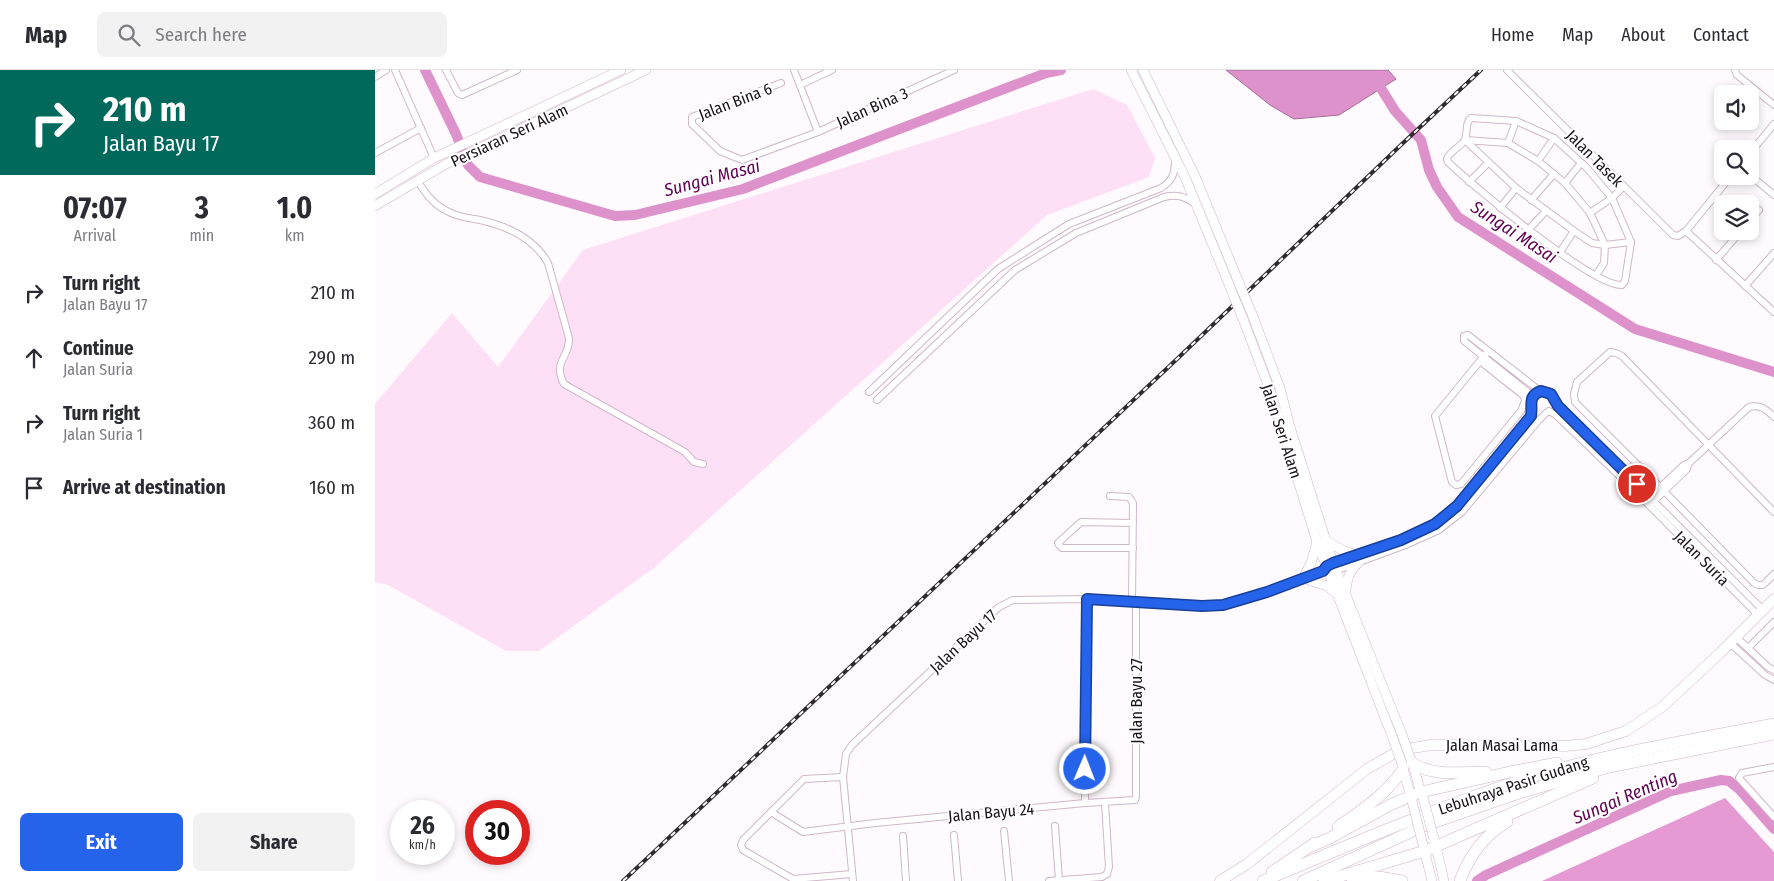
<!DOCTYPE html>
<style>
body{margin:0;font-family:"Fira Sans Condensed",sans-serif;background:#f2f2f3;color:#2b2b33;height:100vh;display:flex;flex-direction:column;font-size:19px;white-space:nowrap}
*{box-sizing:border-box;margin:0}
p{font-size:16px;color:#7c7c81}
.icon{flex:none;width:28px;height:28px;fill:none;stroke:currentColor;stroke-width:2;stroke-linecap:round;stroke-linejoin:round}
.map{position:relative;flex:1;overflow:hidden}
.details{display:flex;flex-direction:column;background:#fff;width:375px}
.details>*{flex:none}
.guide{background:#00695c;color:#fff;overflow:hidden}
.controls{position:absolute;left:1339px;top:15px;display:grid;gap:10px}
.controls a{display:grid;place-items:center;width:45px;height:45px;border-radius:8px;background:#fff;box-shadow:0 2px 8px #0003;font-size:25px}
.speed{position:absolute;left:15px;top:730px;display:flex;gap:10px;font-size:25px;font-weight:700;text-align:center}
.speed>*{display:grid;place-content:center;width:65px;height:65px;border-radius:50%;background:#fff;box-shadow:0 2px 8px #0003;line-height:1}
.speed small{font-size:12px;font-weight:400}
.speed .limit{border:8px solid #d22;background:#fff;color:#111}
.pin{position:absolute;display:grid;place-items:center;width:42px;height:42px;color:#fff;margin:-21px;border:2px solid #fff;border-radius:50%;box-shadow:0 1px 5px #0007}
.me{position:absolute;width:55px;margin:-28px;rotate:1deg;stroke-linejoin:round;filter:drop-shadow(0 0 4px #0008)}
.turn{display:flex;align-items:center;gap:18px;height:105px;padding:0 20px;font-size:22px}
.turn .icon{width:65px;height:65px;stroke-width:2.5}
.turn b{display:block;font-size:35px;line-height:42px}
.eta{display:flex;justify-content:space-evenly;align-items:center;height:85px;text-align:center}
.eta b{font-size:30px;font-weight:700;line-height:35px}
.button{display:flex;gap:10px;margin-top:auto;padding:10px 20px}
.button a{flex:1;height:58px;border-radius:8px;background:#2563eb;color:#fff;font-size:20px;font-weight:700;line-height:58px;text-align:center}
.button a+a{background:#f2f2f3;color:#2b2b33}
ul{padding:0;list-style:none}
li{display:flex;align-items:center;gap:15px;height:65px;padding:0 20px}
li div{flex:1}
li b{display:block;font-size:19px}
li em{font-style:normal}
header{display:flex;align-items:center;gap:30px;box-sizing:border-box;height:70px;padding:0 25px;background:#fff;border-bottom:1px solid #e1e1e2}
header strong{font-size:24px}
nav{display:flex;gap:28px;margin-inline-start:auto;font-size:18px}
.search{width:350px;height:45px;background:#f2f2f3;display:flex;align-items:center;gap:12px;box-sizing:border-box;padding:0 18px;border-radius:8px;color:#7c7c81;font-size:19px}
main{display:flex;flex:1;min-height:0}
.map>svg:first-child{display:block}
</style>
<header>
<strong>Map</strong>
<div class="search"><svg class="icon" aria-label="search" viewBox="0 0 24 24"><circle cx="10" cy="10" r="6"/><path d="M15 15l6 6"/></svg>Search here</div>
<nav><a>Home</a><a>Map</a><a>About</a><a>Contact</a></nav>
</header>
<main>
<section class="details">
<div class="guide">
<div class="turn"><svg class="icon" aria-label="right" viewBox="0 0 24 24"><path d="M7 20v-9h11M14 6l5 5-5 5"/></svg><div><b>210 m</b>Jalan Bayu 17</div></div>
</div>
<div class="eta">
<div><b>07:07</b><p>Arrival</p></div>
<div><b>3</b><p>min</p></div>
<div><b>1.0</b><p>km</p></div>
</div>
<ul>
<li><svg class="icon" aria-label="right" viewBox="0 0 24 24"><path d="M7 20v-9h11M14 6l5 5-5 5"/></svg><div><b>Turn right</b><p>Jalan Bayu 17</p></div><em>210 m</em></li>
<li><svg class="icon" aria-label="ahead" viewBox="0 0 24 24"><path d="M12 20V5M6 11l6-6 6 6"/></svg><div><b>Continue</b><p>Jalan Suria</p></div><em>290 m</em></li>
<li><svg class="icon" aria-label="right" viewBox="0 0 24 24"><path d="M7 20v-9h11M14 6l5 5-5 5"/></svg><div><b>Turn right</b><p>Jalan Suria 1</p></div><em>360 m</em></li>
<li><svg class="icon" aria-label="arrive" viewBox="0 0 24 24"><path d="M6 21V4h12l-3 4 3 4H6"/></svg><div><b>Arrive at destination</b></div><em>160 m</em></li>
</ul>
<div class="button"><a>Exit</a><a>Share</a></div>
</section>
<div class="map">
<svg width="1399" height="811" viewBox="0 0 1399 811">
<rect width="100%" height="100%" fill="#fffafd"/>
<polygon fill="#fde0f5" points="718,19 752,35 780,88 774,107 672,145 280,497 164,581 131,581 13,515 0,512 0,334 77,243 123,297 208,180"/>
<polygon fill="#e69ad4" points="1350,728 1399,782 1399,811 1167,811"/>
<polygon fill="#de92cc" stroke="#a36c96" points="851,0 1013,0 1021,9 964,45 919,49 895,35"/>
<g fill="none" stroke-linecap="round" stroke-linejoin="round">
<g stroke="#de92cc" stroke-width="10">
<polyline points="50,0 81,64 93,95 105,107 240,146 260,145 368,119 671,3 686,0"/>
<polyline points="999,7 1020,41 1046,70 1054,100 1062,117 1083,147 1260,259 1399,302"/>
<polyline points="1102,811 1111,805 1296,721 1346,710 1354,711 1364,719 1399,759"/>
</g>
<defs>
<g id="street">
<polyline points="20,0 59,88"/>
<polyline points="71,0 83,23 87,25 142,0"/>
<polyline points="419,0 443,62"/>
<polyline points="1132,0 1298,165 1303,166 1311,161 1356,106"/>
<polyline points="1360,0 1362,5 1399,35"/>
<polyline points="0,7 11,0"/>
<polyline points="406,13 317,47 317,54 345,81 367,90 443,62 579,0"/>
<polyline points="425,15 457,0"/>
<path d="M1096,48L1141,51L1179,68L1211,97L1237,128L1256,172L1250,211L1247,215C1218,217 1098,116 1073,92L1072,89C1075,81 1084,78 1089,71C1094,64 1089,53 1096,48Z"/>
<polyline points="1090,70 1133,73 1163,91 1190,113 1215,143 1230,175 1229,193 1221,205"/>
<polyline points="1090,70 1141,118 1199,161 1217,173 1230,175 1256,172"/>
<polyline points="1133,73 1141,51"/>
<polyline points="0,83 46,58"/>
<polyline points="1375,83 1399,54"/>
<polyline points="1163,91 1179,68"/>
<polyline points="1375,105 1399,125"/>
<path d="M42,110C50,123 58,134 72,141C82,147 94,148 105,150C132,156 159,168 173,193L194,268C195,288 177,291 189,314L310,382L319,392L328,394"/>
<polyline points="1094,112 1113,93"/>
<polyline points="1190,113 1206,93"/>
<polyline points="1156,130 1179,104"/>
<polyline points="1125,138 1141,118"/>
<polyline points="1215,143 1237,128 1248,117"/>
<polyline points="1375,150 1384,140"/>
<polyline points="1154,159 1171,141"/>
<polyline points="1311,161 1399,242"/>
<polyline points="1185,182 1199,161"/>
<polyline points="1341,190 1366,161"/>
<polyline points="1370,216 1399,183"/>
<polyline points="1105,291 1149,326 1150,331 1146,341 1086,414 1081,415 1077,412 1060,346 1105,291 1111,284"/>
<path d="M494,322L623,199L694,154L786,118C797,111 800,104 800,91"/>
<path d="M1163,322C1176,319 1176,329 1183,336L1388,540"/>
<path d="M502,330L640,200L701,163L789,127C802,124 809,126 820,134"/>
<polyline points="1174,341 1181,345 1251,412 1383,545"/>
<polyline points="1285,417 1200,332 1199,324 1202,312 1235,282 1241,283 1247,286 1399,442"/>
<polyline points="1289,421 1379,513 1383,515 1388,515 1399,504"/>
<polyline points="735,426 754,427 758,433 757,531"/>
<path d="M1273,429L1309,395L1313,394L1374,337C1385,334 1391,339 1399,347"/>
<polyline points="1277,433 1312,399 1313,394"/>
<polyline points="758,453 706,452 683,473 684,475 687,478 758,478"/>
<polyline points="957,502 1028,476 1064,460 1087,442 1163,351 1171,343"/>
<polyline points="1361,567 1393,597 1399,600"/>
<polyline points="1355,573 1390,605 1399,610"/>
<polyline points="1373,578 1399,552"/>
<polyline points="1399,697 1367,703 1364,708 1399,747"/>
<polyline points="468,707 429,709 368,770 366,775 368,780 418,809 477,804"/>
<polyline points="710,733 712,529"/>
<polyline points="396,742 428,762 500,753 710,733 760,730 761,727 761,532"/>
<polyline points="680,756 684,810"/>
<polyline points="629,761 634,811"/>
<polyline points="579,765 583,811"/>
<polyline points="528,766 531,811"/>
<polyline points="478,811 468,707 471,684 477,675 624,537 638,530 712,529 827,536 848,535 893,522 948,501 952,496 958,493 1026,470 1060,454 1082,437 1157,344 1154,323 1089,271 1089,266 1093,265 1165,321"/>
<polyline points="674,811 727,807 732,804 734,797 730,733"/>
</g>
<g id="secondary">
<polyline points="756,0 810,107 855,217"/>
<polyline points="768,0 820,106 864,213"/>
<polyline points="0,124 59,88 246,0"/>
<polyline points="0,136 71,94 271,0"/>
<polyline points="877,244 905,318 915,357 958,493 1026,662"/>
<polyline points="868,249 896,323 942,472 1017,666"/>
<polyline points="950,470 969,481 982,485"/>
<polyline points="942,472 936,493 928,508 952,516 963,525"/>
<path d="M971,520C972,508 975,500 984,492"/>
<polyline points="1037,691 1047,727"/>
<polyline points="1027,695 1037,731"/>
<polyline points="1060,772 1069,811"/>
<polyline points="1048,775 1057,811"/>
</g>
<polyline id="primary" points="845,811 872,794 992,699 1025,680 1056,675 1190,676 1211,674 1251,661 1287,637 1344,584 1399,529"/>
<g id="highway">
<path d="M1037,693C1059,707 1086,702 1111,702"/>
<path d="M963,757C988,739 1012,724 1028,699"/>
<polyline points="934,777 955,768 1015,735 1046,722 1135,702 1182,693"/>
<polyline points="897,802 940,773"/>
<polyline points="976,807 1004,807 1027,811"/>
<path d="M888,811C972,776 1055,740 1141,712C1225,684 1313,671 1399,654"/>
<polyline points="928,811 1051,755 1144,723 1234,697 1399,664"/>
<polyline points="949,811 1050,781 1218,708"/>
<path d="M1085,811C1094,786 1108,766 1132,752"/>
</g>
</defs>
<use href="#street" stroke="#cfb8c8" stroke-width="8"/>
<use href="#secondary" stroke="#cfb8c8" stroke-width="10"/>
<use href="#primary" stroke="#cfb8c8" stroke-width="11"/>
<use href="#highway" stroke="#cfb8c8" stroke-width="12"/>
<use href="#street" stroke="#fff" stroke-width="6"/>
<use href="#secondary" stroke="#fff" stroke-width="9"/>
<use href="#primary" stroke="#fff" stroke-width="10"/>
<use href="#highway" stroke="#fff" stroke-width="11"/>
<defs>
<polyline id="rail" points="248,811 802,289 1027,74 1106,0"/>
</defs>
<use href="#rail" stroke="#31292f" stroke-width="4"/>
<use href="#rail" stroke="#fff" stroke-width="2" stroke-dasharray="5.5" stroke-linecap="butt"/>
<defs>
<g id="secondary-bridge">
<polyline points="864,213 877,244"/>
<polyline points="855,217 868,249"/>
<polyline points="1026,662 1036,690"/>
<polyline points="1017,666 1027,694"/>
<polyline points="1048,727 1059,769"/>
<polyline points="1037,731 1048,775"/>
</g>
</defs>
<use href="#secondary-bridge" stroke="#cfb8c8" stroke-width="10" stroke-linecap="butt"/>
<use href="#secondary-bridge" stroke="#fff" stroke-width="9"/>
</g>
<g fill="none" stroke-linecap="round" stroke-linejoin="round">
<defs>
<path id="route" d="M710,699L712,529L827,536L848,535L892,522L948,501L952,496L958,493L1026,470L1060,454L1082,436L1156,346C1158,335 1152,326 1166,321L1176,324L1183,336L1262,414"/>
</defs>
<use href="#route" stroke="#184099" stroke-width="12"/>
<use href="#route" stroke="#2563eb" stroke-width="9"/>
</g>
<g text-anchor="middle" stroke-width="4" stroke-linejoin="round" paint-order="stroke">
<g font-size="16" fill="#1a1218" stroke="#fff">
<text transform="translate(360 31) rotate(-21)" y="6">Jalan Bina 6</text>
<text transform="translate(497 37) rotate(-24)" y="6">Jalan Bina 3</text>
<text transform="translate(134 65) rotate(-25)" y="6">Persiaran Seri Alam</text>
<text transform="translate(1220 88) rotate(45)" y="6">Jalan Tasek</text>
<text transform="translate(907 361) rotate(72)" y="6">Jalan Seri Alam</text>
<text transform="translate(1327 488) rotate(45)" y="6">Jalan Suria</text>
<text transform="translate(588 571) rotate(-43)" y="6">Jalan Bayu 17</text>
<text transform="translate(761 631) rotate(-90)" y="6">Jalan Bayu 27</text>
<text x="1127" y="681">Jalan Masai Lama</text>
<text transform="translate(1138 715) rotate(-18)" y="6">Lebuhraya Pasir Gudang</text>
<text transform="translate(616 742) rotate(-5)" y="6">Jalan Bayu 24</text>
</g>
<g font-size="18" font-style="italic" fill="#600153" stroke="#fff">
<text transform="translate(337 108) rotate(-15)" y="6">Sungai Masai</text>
<text transform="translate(1139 162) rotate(33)" y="6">Sungai Masai</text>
<text transform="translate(1250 727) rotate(-23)" y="6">Sungai Renting</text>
</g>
</g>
</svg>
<div class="controls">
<a><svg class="icon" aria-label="sound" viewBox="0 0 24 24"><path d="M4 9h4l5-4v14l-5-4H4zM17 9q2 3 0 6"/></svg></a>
<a><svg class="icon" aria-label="search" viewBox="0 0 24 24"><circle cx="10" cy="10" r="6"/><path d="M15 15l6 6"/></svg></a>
<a><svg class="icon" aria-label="layers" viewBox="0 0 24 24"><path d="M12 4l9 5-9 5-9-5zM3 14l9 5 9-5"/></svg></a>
</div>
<div class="speed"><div>26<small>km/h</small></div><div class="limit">30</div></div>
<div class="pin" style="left:1262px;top:414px;background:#d93025"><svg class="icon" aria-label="arrive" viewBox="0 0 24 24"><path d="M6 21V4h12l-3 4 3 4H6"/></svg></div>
<svg class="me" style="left:710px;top:699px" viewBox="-20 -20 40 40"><circle r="17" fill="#2563eb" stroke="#fff" stroke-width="3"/><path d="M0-11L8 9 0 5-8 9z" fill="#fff"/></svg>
</div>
</main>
